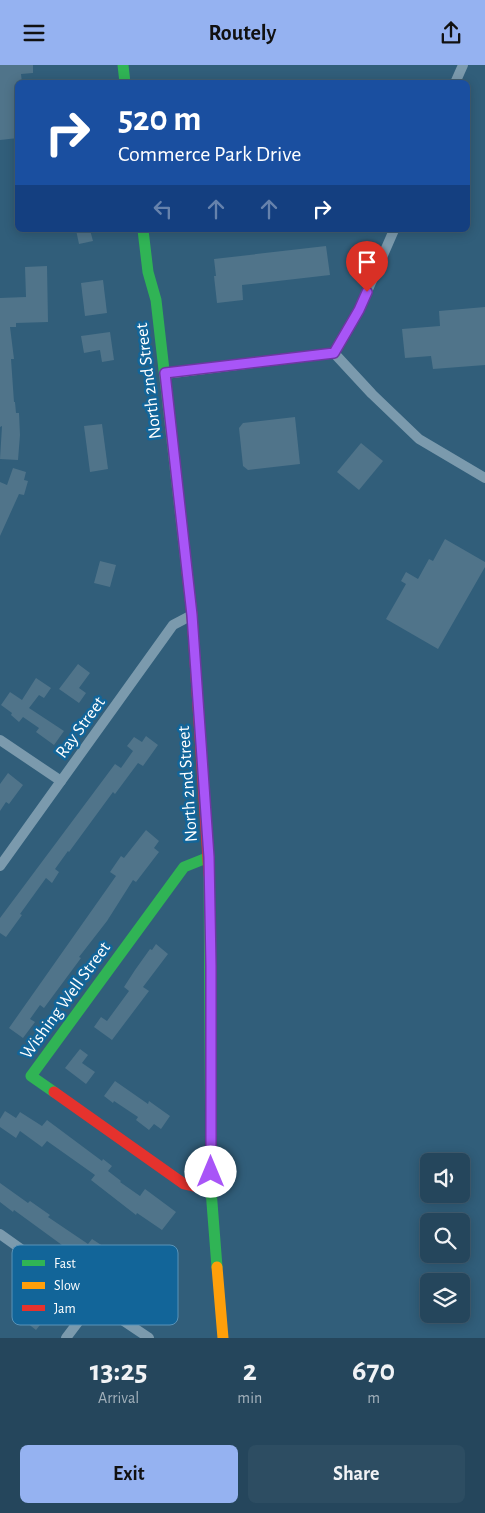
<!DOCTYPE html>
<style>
body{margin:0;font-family:"Alegreya Sans",sans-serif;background:#2d4d62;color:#f1f3f6;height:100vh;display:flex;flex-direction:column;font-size:19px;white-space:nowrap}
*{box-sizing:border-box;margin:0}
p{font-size:16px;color:#a3b1bb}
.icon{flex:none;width:28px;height:28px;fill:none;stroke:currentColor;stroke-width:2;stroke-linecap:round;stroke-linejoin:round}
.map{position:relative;height:1273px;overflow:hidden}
.drawer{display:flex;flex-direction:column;background:#25465c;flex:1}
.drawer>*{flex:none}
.banner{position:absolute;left:15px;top:15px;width:455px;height:152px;border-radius:8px;box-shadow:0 2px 12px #0003,0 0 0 1px #425e72;background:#1a4fa0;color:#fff;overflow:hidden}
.tools{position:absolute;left:420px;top:1088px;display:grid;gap:10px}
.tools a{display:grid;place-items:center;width:50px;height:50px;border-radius:8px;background:#25465c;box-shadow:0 2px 12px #0003,0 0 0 1px #425e72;font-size:25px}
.pin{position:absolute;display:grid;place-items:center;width:42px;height:42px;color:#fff;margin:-51px -21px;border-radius:50% 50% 50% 0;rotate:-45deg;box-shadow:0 0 5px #0007}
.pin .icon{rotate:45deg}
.me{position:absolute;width:55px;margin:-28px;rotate:0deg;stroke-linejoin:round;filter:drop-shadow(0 0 4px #0008)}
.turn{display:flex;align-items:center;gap:18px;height:105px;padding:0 20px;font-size:22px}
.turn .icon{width:65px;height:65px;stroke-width:2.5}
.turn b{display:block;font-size:35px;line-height:42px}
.lanes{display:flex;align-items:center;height:48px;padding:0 20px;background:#0003;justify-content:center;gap:25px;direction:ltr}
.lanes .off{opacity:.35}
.eta{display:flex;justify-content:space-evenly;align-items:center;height:85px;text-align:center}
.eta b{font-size:30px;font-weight:600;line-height:35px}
.button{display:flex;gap:10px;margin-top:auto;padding:10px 20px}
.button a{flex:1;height:58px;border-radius:8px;background:#95b2f1;color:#111;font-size:20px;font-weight:600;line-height:58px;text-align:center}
.button a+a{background:#2d4d62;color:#f1f3f6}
header{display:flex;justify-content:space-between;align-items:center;height:65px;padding:0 20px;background:#95b2f1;color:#111;font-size:22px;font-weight:600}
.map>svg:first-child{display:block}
</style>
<header><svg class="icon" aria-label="menu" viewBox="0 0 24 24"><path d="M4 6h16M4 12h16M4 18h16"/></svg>Routely<svg class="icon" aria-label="share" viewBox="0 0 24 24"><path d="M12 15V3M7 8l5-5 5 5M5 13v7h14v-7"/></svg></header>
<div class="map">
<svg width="485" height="1273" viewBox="0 0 485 1273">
<rect width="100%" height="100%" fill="#315e7a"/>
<g fill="#50748a">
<polygon points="0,0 33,0 33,8 21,9 22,18 18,18 18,73 0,75"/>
<polygon points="76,165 90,165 93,176 79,179"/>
<polygon points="326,181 330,210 242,220 243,235 217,238 214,211 216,211 214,194"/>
<polygon points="47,201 48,257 16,258 16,262 10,262 14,294 11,294 14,337 15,337 16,348 19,348 20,370 18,395 0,394 2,361 0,362 0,233 26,232 25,202"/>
<polygon points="103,215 107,248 85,251 81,218"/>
<polygon points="485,242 485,300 433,304 431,291 405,293 402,264 440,261 439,246"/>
<polygon points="110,267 114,295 102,297 100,285 84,288 81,271"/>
<polygon points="295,352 300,399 248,405 243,401 239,363 243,358"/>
<polygon points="102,359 108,404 90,407 84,361"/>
<polygon points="361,378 383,396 359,425 337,407"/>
<polygon points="13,403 26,407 24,415 28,416 24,430 19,429 0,471 0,417 7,420"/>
<polygon points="445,474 485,497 485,502 438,584 386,554 406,519 401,516 406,507 418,514 429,494 433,496"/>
<polygon points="100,496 116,500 110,522 94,518"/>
<polygon points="78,599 90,608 79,623 86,628 79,638 59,624"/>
<polygon points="36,613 51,623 44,633 39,630 29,643 64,666 54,680 36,667 39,663 23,652 19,657 11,650 12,648 1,640 10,627 22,635"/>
<polygon points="146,671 158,680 143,701 138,698 115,729 113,727 69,787 68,786 55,804 59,807 52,818 46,813 20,849 22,850 6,872 0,868 0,853 115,699 121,703 133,686 127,681 134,672 142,677"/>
<polygon points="8,708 23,720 9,739 6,737 0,746 0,719"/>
<polygon points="146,765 159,776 154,783 159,787 136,817 133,815 107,856 79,892 81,893 44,943 40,940 30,954 35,957 23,973 9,963 116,811 110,807 121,791 124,793"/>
<polygon points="156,879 168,889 143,922 149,926 112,975 94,962 101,952 107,956 129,926 124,922 135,905 150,884 152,885"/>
<polygon points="80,984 88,990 82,998 95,1007 86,1019 65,1003"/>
<polygon points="115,1016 148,1039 149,1036 170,1051 161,1064 154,1059 149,1065 136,1055 138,1052 114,1036 113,1038 104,1031"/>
<polygon points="5,1046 16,1053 20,1047 42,1061 47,1055 102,1096 103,1094 112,1101 108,1106 121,1116 120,1117 140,1131 145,1124 176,1147 162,1165 137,1148 136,1150 91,1115 95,1110 47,1076 42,1082 20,1066 16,1073 0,1062 0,1054"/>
<polygon points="0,1118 28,1138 30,1136 50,1150 48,1152 88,1179 92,1174 112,1187 109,1191 135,1210 124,1225 106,1212 110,1206 92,1194 88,1199 14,1145 13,1147 0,1137"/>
<polygon points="31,1231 45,1242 38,1251 44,1255 36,1265 17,1250"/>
</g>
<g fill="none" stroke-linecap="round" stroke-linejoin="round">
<g stroke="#7b9aad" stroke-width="10">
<polyline points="455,18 463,0"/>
<polyline points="334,288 372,329 419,374 485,413"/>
<polyline points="165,309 334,288 359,245 394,165"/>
<polyline points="0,675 61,716"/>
<polyline points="0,801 173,560 192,550"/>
<polyline points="0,1169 94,1236 149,1273"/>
<polyline points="66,1273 94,1236"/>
</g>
<g stroke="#30b455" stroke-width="11">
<polyline points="123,0 125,18"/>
<polyline points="143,165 148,207 156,235 187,507"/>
<polyline points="209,810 211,1125 217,1202"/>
<polyline points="54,1027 31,1011 184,802 209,792"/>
</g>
<polyline stroke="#ff9f0a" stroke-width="11" points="217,1202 223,1273"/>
<g stroke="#e5322d" stroke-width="11">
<polyline points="187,507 192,550 209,810"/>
<polyline points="54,1027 184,1119 211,1125"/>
</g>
</g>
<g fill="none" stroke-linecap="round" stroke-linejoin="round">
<defs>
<polyline id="route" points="211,1107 211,901 209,792 192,550 165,308 334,288 359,245 367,227"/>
</defs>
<use href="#route" stroke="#6d37a1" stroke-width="12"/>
<use href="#route" stroke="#a855f7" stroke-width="9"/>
</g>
<g text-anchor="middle" stroke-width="5" stroke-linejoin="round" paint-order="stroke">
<g font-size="18" fill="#fff" stroke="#126599">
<text transform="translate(148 316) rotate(-97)" y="6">North 2nd Street</text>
<text transform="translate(80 662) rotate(-54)" y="6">Ray Street</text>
<text transform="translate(187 719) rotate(-94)" y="6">North 2nd Street</text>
<text transform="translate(65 935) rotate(-54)" y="6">Wishing Well Street</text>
</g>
</g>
<rect x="12" y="1180" width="166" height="80" rx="8" fill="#126599" stroke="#5993b8" stroke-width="1"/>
<rect x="22" y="1195" width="23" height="6" fill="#30b455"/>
<rect x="22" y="1217" width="23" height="7" fill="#ff9f0a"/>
<rect x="22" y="1240" width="23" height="6" fill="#e5322d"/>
<g font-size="14" fill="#fff">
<text x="54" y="1203">Fast</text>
<text x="54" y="1225">Slow</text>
<text x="54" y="1248">Jam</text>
</g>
</svg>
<div class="tools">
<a><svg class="icon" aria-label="sound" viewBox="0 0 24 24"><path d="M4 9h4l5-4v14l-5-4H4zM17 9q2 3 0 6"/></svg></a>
<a><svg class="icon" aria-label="search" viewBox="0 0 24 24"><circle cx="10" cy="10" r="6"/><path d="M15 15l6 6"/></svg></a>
<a><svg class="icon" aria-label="layers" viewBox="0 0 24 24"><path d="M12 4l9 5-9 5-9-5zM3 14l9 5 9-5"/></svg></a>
</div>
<div class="pin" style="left:367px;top:227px;background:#d93025"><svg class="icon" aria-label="arrive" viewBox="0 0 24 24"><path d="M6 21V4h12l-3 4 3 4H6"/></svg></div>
<svg class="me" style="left:211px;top:1107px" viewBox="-20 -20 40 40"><circle r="19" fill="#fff"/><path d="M0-13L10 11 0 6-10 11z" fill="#a855f7"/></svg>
<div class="banner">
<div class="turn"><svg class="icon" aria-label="right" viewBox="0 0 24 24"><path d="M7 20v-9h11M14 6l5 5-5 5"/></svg><div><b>520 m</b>Commerce Park Drive</div></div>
<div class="lanes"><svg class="icon off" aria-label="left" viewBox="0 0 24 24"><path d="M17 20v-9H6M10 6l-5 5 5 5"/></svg><svg class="icon off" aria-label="ahead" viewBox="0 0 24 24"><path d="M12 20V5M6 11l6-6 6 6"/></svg><svg class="icon off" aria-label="ahead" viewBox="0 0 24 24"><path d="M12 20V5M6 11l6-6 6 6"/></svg><svg class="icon" aria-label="right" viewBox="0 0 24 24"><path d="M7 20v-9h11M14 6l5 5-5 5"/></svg></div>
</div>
</div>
<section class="drawer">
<div class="eta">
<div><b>13:25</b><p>Arrival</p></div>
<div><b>2</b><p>min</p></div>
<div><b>670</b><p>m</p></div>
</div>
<div class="button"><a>Exit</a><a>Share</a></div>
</section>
